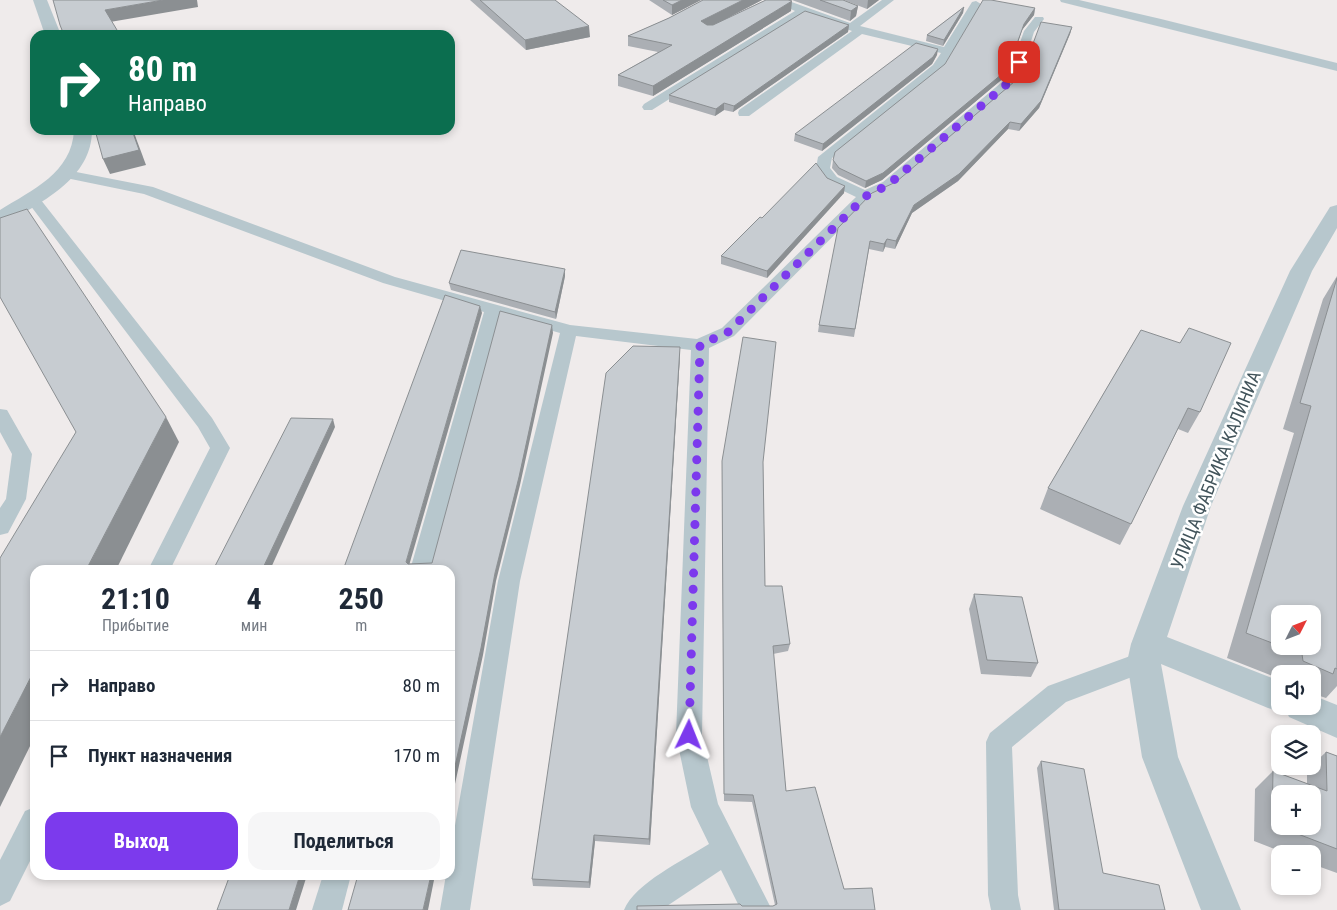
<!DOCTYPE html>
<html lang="ru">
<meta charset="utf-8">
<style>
body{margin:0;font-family:"Roboto Condensed",sans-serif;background:#f6f6f7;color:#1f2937;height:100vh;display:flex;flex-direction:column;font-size:19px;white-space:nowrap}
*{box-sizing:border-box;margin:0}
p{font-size:16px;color:#747a83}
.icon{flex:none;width:28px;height:28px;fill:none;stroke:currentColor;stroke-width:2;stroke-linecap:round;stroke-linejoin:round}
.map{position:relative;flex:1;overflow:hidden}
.side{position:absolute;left:30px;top:565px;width:425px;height:315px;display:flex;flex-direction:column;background:#fff;border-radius:15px;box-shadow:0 2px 8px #0003}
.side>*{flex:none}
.top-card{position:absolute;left:30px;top:30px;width:425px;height:105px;border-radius:15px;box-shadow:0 2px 8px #0003;background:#0b6e4f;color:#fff;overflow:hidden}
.needle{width:32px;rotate:48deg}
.fabs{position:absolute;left:1271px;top:605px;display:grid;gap:10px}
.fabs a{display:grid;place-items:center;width:50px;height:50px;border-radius:10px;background:#fff;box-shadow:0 2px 8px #0003;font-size:25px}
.pin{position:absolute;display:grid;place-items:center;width:42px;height:42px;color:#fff;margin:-21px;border-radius:10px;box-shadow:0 2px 8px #0006}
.me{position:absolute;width:55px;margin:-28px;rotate:2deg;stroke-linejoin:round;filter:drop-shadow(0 0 4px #0008)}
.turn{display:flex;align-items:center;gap:18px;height:105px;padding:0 15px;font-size:22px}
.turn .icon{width:65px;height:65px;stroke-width:2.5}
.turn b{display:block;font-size:35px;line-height:42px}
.eta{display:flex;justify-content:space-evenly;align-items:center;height:85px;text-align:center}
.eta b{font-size:30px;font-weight:700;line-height:35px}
.action{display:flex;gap:10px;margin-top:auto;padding:10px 15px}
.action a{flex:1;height:58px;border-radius:15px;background:#7c3aed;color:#fff;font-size:20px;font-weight:700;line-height:58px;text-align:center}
.action a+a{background:#f6f6f7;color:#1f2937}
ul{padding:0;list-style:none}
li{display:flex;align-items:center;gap:15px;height:70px;padding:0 15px;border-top:1px solid #e0e1e3}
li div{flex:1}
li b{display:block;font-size:19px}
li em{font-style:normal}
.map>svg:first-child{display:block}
</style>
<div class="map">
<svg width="1337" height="910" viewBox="0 0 1337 910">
<rect width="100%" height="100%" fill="#efebeb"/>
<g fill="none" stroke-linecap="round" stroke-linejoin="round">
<g fill="#b7c7cd" fill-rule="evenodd">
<path d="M772,0H786L850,23L882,0H894L860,26L944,47L972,2L976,1L981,4L942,69L832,158L830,168L837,177L865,190L883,182L1008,77L1024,31L1035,17H1043L1044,19L1034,32L1018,81L893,188L870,199L734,336L709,348L702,735L718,804L772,910H741L721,870L661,910H624C635,883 684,860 709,844L691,807L676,735L691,350L576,336L520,581L470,910H440L446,875H450V854L498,581L560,333L500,316L432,570H410L484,312L383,283L144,194L66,178L59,174L66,170L153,187L395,277L570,325L697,339L722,328L856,197L827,183L816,168L818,157L933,65L941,53L862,34L749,116H739L738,113L739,110L852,31L804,14L652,110H644L642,107L644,104L795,11Z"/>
<polygon points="1060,0 1079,0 1161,19 1337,63 1337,71 1061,2"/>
<polygon points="32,194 37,195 212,418 230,448 170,570 148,570 210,448 198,427 27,201 25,198"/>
<polygon points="0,409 7,410 32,454 26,499 8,533 0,535 0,508 6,499 12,454 0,432"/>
<polygon points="1144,651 1153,655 1156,662 1153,669 1066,702 1012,747 1018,895 1021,910 991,910 988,895 986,742 990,733 1048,686"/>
<polygon points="35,807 35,851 10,901 0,906 0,860 25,811"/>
<polygon points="323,875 351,875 342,910 312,910"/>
</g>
<g fill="#b7c7cd" fill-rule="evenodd">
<polygon points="33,0 47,0 61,35 45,35"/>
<path d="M74,130H92C92,178 43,201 7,223L0,225V210C32,190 72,173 74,130Z"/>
<polygon points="1337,205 1337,228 1312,271 1211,506 1167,637 1280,681 1280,706 1312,706 1312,695 1337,705 1337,738 1289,717 1286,710 1280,712 1268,708 1161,664 1178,757 1241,910 1201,910 1142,757 1127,662 1131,644 1183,506 1290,271 1330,207"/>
</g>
</g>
<g fill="#abafb4">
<polygon points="470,0 555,0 590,37 526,50"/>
<polygon points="649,0 701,0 672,15"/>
<polygon points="703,0 762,0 729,17 791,11 653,96 618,86 618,75 658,52 628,46 628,36 669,18"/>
<polygon points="792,0 843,0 858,6 856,16 850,21"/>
<polygon points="844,0 879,0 867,9"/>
<polygon points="964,7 963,13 943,46 926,41 927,35"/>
<polygon points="1035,8 1034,15 1022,30 1006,76 882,180 865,188 838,175 832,168 833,160"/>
<polygon points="849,25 848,32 733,112 724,110 715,116 669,102 669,95"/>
<polygon points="1072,27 1070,34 1039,108 1019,131 1008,129 958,181 912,213 895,249 885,247 883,252 869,249 854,337 818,332 819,325 896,182 1021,76"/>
<polygon points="937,55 932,64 822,151 794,141 795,134"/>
<polygon points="827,178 844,193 767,278 721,264 721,256 762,218"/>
<polygon points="565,276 556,319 451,290 449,283"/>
<polygon points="1337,276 1337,686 1326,698 1314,694 1312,696 1312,674 1280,674 1280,679 1227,658 1294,433 1283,429 1323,299"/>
<polygon points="1141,330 1200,412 1188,433 1178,429 1131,524 1120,545 1040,509 1048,488"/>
<polygon points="680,355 650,845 595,841 590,888 533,886 532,879"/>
<polygon points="722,461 763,462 765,586 790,644 788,651 773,654 786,791 844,889 875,910 742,906 773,906 775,905 752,802 724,801"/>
<polygon points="974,594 1038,663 1031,677 981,674 969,609"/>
<polygon points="1326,752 1337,756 1337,873 1312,864 1312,854 1287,854 1254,841 1255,789 1273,771 1307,784 1307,770"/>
<polygon points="1041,761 1103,873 1165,910 1054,910 1037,768"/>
</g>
<g fill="#8b8f92">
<polygon points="163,0 197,0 198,7 110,22 105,10"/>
<polygon points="682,0 701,0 672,15 672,5"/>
<polygon points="743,0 762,0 701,32 701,21"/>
<polygon points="868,0 879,0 867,9"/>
<polygon points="792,1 791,11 653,96 653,86"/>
<polygon points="858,6 856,16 850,21 851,11"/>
<polygon points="964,7 963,13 943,46 944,40"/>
<polygon points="1035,8 1034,15 1022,30 1006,76 882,180 865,188 866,181 1024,24"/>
<polygon points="849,25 848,32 733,112 734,106"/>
<polygon points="589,26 590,37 526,50 525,40"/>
<polygon points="1072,27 1070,34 1039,108 1019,131 1021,124"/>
<polygon points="938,49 937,55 932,64 822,151 823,144"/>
<polygon points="724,103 724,110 715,116 716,109"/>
<polygon points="1010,122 1008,129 958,181 912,213 895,249 896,241 914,205"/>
<polygon points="132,130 133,130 146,165 110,174 103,159"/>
<polygon points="845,186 844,193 767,278 767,271"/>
<polygon points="887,239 885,247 883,252 884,244"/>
<polygon points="565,269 565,276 556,319 555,312"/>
<polygon points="480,306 482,313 408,569 406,562"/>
<polygon points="552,325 553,333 520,485 496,581 483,655 450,807 450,789 495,573"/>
<polygon points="680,347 680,355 650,845 649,839"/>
<polygon points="166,417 179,442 116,570 86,570"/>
<polygon points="333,419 335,427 270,570 262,570"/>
<polygon points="35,669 35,736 0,807 0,737"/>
<polygon points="594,835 595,841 590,888 589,882"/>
<polygon points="300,875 307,875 296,910 289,910"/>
<polygon points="431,875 435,875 428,910 423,910"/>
</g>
<g fill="#c7ccd1" stroke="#8b8f92" fill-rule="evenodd">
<polygon points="53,0 163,0 105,10 120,35 64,35 60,25"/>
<polygon points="480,0 555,0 589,26 525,40"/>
<polygon points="663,0 682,0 672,5"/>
<polygon points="703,0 743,0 701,21 707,25 713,25 766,0 788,0 792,1 653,86 618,75 672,45 628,36 669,18"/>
<polygon points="820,0 843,0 858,6 851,11"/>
<polygon points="983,0 991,0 1035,8 1024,24 1008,69 883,173 866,181 839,168 833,160 835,152 945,64"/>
<polygon points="964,7 944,40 927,35"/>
<polygon points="805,11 849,25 734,106 724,103 716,109 669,95"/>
<polygon points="1041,22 1072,27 1041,101 1021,124 1010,122 959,174 914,205 896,241 887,239 884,244 870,241 855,329 819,325 838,228 872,193 896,182 1021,76"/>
<polygon points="916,43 938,49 933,57 823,144 795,134"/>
<polygon points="95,130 132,130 139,150 103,159"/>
<polygon points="816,163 827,178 845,186 767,271 721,256 760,217 762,218"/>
<polygon points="27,209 166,417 86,570 35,570 35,669 0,737 0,558 76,432 0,297 0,218"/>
<polygon points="461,250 565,269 555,312 449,283"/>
<polygon points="1337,278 1337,669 1335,668 1333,674 1303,661 1302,654 1281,646 1312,646 1312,614 1280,614 1280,646 1246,633 1311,406 1300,403"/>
<polygon points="445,295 480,306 406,562 408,564 432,563 500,311 552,325 519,477 495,573 481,648 450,789 450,570 343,570"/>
<polygon points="1189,328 1231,343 1200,412 1188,408 1131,524 1048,488 1141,330 1180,343"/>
<polygon points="743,337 776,342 763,462 765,586 782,586 790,644 773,646 786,791 815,787 844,889 872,888 875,910 637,910 637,906 740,904 742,906 773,906 777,904 753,795 724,794 722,461"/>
<polygon points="633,346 680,347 649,839 594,835 589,882 532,879 606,373"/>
<polygon points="291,418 333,419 262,570 213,570"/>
<polygon points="974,594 1022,597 1038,663 987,660"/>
<path d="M1326,752L1337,756V849L1272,824L1273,771L1327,791ZM1280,794H1312V826H1280Z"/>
<polygon points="1041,761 1084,769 1103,873 1159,885 1165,910 1059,910"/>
<polygon points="230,875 300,875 289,910 217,910"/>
<polygon points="358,875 431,875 423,910 348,910"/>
</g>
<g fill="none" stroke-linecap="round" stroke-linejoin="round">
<polyline stroke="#7c3aed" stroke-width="9" stroke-dasharray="0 16.2" points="689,735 700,345 728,332 866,196 888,185 1014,78 1019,62"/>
</g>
<g text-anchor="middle" stroke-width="5" stroke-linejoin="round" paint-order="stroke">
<g font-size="18" fill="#42545b" stroke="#fff">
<text transform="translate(1216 470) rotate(-68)" y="6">УЛИЦА ФАБРИКА КАЛИНИА</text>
</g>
</g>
</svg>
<div class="fabs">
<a><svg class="needle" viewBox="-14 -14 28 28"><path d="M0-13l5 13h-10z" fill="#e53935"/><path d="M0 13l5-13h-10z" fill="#747a83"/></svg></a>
<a><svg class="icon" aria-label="sound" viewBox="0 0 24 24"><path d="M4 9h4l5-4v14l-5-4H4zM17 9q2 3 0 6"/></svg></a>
<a><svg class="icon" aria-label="layers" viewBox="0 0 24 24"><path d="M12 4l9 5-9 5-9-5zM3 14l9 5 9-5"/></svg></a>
<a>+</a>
<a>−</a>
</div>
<div class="pin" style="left:1019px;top:62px;background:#d93025"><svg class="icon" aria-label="arrive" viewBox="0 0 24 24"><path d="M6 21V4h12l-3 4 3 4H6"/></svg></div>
<svg class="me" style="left:689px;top:735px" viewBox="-20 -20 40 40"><path d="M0-17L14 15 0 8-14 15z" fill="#7c3aed" stroke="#fff" stroke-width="4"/></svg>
<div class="top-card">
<div class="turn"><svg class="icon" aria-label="right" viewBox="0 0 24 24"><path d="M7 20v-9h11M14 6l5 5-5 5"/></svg><div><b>80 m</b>Направо</div></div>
</div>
<section class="side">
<div class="eta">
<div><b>21:10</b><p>Прибытие</p></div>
<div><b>4</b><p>мин</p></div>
<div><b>250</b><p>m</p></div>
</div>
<ul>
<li><svg class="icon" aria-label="right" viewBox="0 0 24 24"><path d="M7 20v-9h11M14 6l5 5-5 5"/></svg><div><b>Направо</b></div><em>80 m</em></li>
<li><svg class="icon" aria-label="arrive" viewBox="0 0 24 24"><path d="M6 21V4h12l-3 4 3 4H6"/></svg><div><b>Пункт назначения</b></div><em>170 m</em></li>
</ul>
<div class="action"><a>Выход</a><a>Поделиться</a></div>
</section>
</div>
